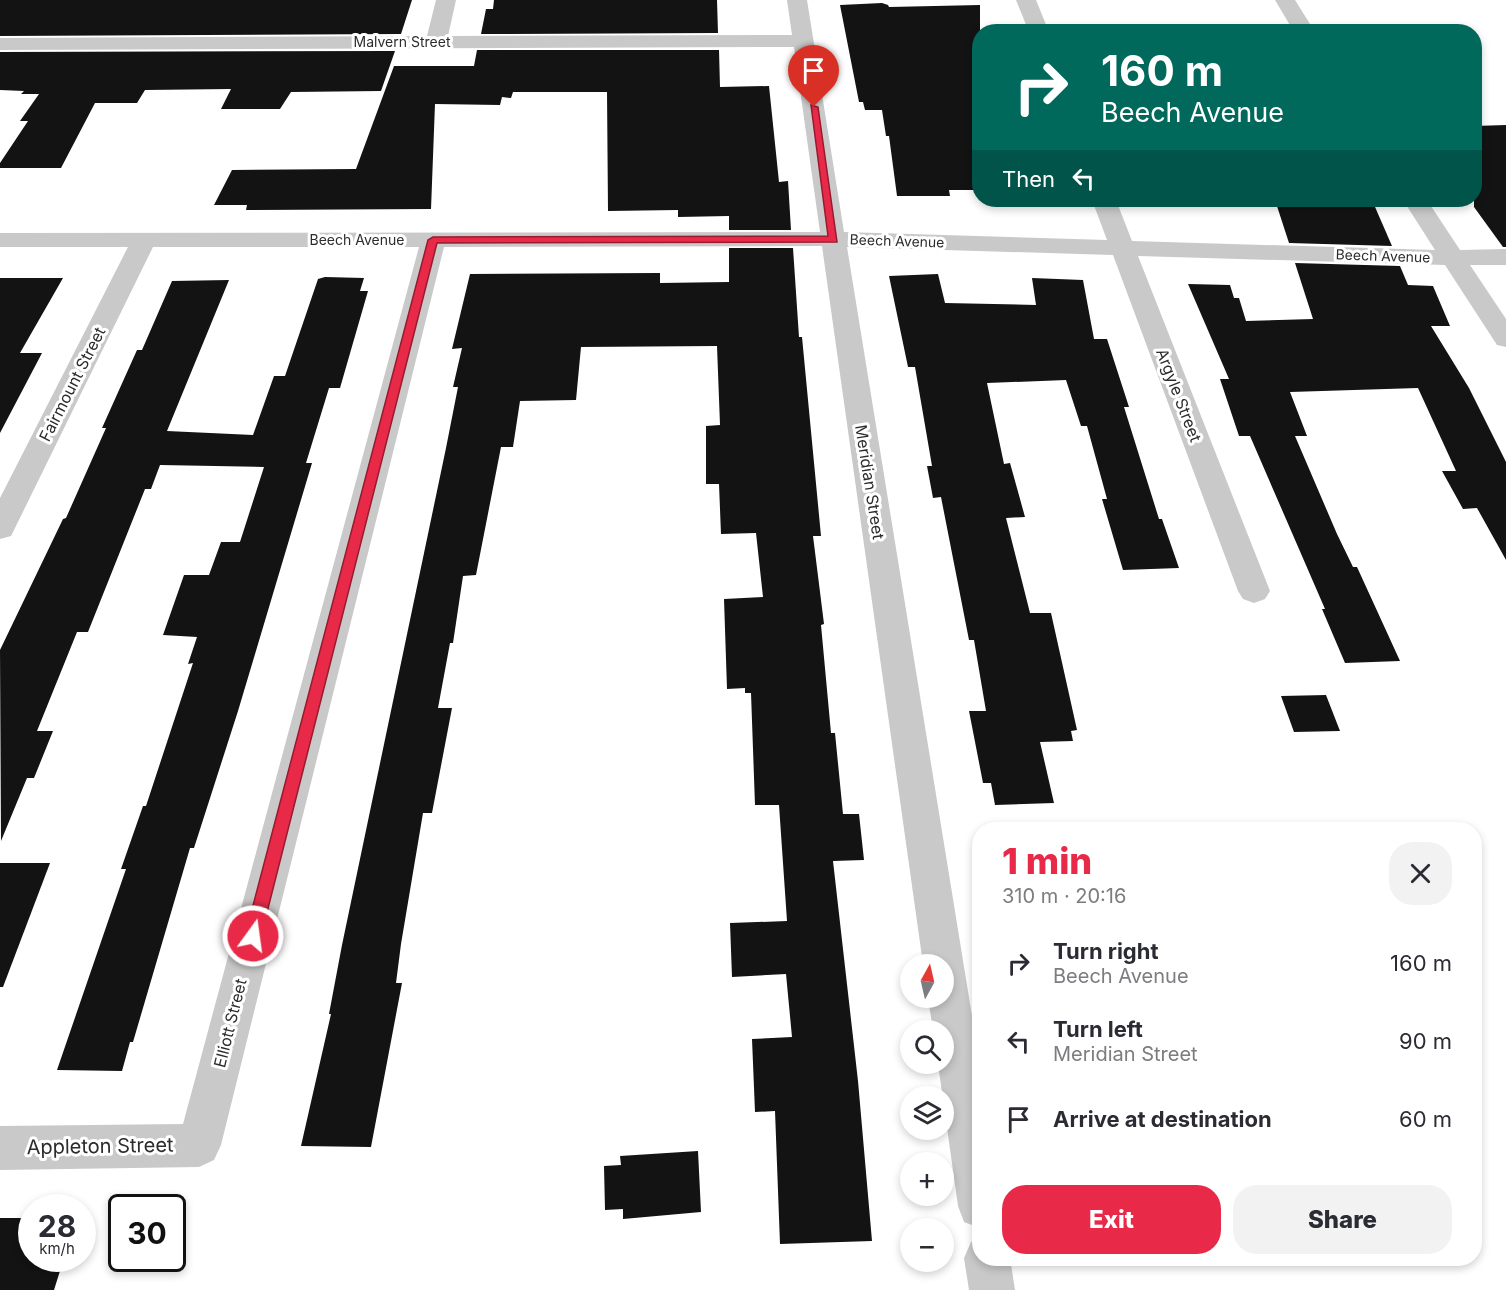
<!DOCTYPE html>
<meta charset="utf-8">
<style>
body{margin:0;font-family:Inter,sans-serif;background:#f2f2f3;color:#2b2b33;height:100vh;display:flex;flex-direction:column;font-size:22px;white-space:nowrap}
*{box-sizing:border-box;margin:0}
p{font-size:20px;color:#7c7c81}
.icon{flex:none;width:33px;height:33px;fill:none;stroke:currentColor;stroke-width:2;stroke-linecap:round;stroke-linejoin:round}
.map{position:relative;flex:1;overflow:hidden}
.panel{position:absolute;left:972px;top:822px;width:510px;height:444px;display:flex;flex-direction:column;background:#fff;border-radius:24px;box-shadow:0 3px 9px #0003}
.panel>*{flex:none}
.guide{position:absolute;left:972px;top:24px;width:510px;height:183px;border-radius:24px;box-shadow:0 3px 9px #0003;background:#00695c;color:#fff;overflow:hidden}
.needle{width:39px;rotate:8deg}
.buttons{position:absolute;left:900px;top:954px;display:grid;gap:12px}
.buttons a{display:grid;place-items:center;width:54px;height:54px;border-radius:50%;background:#fff;box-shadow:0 3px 9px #0003;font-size:30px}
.speed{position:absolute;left:18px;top:1194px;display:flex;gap:12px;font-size:30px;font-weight:700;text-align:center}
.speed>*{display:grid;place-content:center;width:78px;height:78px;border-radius:50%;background:#fff;box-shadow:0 3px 9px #0003;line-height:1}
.speed small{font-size:15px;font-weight:400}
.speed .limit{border:3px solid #111;border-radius:9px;background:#fff;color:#111}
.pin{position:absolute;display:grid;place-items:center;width:51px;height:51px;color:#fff;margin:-62px -26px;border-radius:50% 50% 50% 0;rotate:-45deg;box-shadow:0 0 6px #0007}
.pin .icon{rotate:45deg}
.me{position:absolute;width:66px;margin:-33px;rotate:14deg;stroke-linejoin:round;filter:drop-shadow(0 0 4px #0008)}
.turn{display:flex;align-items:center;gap:21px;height:126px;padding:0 30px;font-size:27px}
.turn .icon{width:78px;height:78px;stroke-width:2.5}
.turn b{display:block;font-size:42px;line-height:51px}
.then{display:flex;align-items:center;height:57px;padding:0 30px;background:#0003;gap:12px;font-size:22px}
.round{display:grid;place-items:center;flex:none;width:63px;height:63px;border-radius:24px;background:#f2f2f3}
.head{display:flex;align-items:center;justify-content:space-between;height:102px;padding:0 30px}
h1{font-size:36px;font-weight:800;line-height:45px;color:#e82a48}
.button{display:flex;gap:12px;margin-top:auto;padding:12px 30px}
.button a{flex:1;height:69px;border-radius:24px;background:#e82a48;color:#fff;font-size:24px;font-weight:800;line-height:69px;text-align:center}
.button a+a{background:#f2f2f3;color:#2b2b33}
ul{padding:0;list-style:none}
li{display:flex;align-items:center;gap:18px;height:78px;padding:0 30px}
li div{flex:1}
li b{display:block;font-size:22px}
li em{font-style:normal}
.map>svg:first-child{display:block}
</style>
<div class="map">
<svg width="1506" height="1290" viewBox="0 0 1506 1290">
<rect width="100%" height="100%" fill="#fff"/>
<g fill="#131313">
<polygon points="0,0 412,0 401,34 0,36"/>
<polygon points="494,0 717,0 718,33 481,34 486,9 493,9"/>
<polygon points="882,3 888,5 889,7 980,5 980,190 949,190 950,196 897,196 889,136 886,136 882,110 865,110 863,102 859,102 840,5"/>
<polygon points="477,50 719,50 720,87 769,86 779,182 788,181 791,230 729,230 729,216 678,217 678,210 608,211 607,92 513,92 511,98 502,97 500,105 435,104 431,209 246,210 247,205 214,205 232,170 356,169 394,66 474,66"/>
<polygon points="395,51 381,91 291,92 280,109 221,109 231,89 145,90 137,103 95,103 61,168 0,168 0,163 28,121 20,121 39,94 21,94 24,91 0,90 0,52"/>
<polygon points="1506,125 1506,247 1503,247 1474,207 1474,126"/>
<polygon points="1275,200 1372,200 1392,246 1289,243"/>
<polygon points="729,248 793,248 799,337 802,337 821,536 813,536 824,624 821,625 831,733 835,733 843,814 859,814 864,860 833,861 858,1081 872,1241 780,1244 775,1111 755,1112 752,1039 792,1037 786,974 732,977 730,923 787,921 779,805 755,805 751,693 745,693 745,688 727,689 724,599 763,597 756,533 721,534 719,484 706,484 706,426 720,425 717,346 581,347 576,400 520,401 513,447 501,447 476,575 463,576 453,643 450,643 438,708 452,708 432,813 423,813 401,944 396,983 402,983 371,1147 301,1146 331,1014 329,1014 342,945 446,448 458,387 453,387 462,348 452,349 470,274 660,273 660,283 729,282"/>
<polygon points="1295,263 1400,266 1408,285 1433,286 1450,326 1431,326 1469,388 1506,462 1506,560 1477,508 1463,509 1442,471 1456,471 1418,388 1290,392 1307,436 1295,436 1337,534 1353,567 1357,567 1400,661 1345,663 1322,609 1325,609 1250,436 1239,436 1220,379 1229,379 1188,284 1230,285 1234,298 1239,298 1246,321 1313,319"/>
<polygon points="938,274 945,303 1036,305 1032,278 1083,280 1094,339 1107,339 1129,407 1124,407 1159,519 1162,519 1179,568 1123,570 1102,499 1107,499 1087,426 1081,426 1066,380 987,383 1004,464 1010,463 1025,517 1006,518 1030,613 1051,613 1077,730 1071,731 1073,741 1040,742 1054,803 995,805 991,783 983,783 969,711 986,711 974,640 969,640 941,497 933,498 927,466 932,466 915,367 908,367 889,276"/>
<polygon points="325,277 364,278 360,291 368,291 340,388 329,388 306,463 312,463 238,711 194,848 190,848 133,1042 130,1042 122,1071 57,1070 126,869 121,869 143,806 146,806 193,663 188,664 197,637 163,635 184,575 209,575 221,542 240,542 264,467 160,465 151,489 145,489 88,632 77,632 37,731 53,731 34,778 27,778 1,841 0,650 63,519 66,518 106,428 102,428 137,350 142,350 172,281 229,280 167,431 253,435 274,376 285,376 318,279"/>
<polygon points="0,278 63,278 20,353 42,353 0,433"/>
<polygon points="1326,695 1340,731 1294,732 1281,696"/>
<polygon points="0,863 50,863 3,987 0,987"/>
<polygon points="698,1151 701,1212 623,1219 623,1209 605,1210 604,1166 621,1165 620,1156"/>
<polygon points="0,1218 32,1218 32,1258 64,1258 54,1290 0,1290"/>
</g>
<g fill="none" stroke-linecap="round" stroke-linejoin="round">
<g fill="#c9c9c9" fill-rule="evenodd">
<polygon points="436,0 456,0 448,36 792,35 787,0 807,0 844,232 1107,240 1092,200 1116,200 1132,241 1435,250 1403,200 1427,200 1460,250 1506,249 1506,265 1470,265 1506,319 1506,347 1497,345 1445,265 1138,256 1270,591 1265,599 1254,603 1243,599 1238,591 1113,255 847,247 980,1065 980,1228 964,1222 958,1206 938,1064 944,1064 944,1030 933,1030 928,998 944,998 944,964 923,964 822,246 444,247 221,1145 214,1160 199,1167 0,1170 0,1126 183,1124 419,247 153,247 15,528 11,536 0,539 0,498 128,247 0,247 0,233 820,232 794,47 0,50 0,38 427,36"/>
<polygon points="1016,0 1036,0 1049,32 1029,32"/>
<polygon points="1275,0 1295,0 1315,32 1294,32"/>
<polygon points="980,1238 980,1258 1010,1258 1015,1290 969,1290 964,1258 971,1242"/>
</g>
</g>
<polygon fill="#e82a48" stroke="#971b2f" stroke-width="1.5" points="811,105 818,107 837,242 437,243 261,936 259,941 253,943 247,941 245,936 428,240 433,237 828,236"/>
<g text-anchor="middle" stroke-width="6" stroke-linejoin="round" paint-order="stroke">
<g font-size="14" fill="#2c2c2c" stroke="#fff">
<text x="402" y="47">Malvern Street</text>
<text x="357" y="245">Beech Avenue</text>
<text transform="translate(897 241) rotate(2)" y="5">Beech Avenue</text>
<text transform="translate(1383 256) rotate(2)" y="5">Beech Avenue</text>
</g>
<g font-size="16" fill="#2c2c2c" stroke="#fff">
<text transform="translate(72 384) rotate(-63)" y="6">Fairmount Street</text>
<text transform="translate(1179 395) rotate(69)" y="6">Argyle Street</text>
<text transform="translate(870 482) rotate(81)" y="6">Meridian Street</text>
<text transform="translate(230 1023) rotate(-76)" y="6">Elliott Street</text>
</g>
<g font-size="20" fill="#2c2c2c" stroke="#fff">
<text transform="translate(100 1146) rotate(-1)" y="7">Appleton Street</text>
</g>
</g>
</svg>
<div class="buttons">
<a><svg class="needle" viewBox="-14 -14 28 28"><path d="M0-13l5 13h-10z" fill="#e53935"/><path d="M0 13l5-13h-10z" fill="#7c7c81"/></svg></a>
<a><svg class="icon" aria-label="search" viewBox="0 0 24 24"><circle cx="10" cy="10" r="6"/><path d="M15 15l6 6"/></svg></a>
<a><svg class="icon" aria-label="layers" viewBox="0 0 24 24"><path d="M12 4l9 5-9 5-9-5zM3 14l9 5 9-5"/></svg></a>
<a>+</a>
<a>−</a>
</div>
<div class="speed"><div>28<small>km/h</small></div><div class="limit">30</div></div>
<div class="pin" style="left:814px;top:107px;background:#d93025"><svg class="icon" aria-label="arrive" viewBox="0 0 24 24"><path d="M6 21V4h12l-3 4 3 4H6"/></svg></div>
<svg class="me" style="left:253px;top:936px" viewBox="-20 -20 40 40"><circle r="17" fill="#e82a48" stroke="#fff" stroke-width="3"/><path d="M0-11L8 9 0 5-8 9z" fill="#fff"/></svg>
<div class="guide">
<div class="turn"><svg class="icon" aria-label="right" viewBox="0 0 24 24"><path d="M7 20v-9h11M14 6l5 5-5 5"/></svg><div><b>160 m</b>Beech Avenue</div></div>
<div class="then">Then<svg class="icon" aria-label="left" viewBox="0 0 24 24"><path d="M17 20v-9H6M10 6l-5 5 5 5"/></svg></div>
</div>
<section class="panel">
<div class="head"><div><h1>1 min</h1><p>310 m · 20:16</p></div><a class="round"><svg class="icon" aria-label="close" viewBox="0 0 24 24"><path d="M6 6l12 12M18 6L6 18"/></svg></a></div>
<ul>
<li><svg class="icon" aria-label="right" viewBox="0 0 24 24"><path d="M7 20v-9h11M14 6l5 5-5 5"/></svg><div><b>Turn right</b><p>Beech Avenue</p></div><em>160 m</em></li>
<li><svg class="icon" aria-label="left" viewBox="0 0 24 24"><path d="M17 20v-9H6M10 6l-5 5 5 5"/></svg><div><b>Turn left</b><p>Meridian Street</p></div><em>90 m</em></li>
<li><svg class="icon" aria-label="arrive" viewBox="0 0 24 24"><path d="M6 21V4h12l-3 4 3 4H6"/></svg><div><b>Arrive at destination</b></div><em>60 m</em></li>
</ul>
<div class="button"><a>Exit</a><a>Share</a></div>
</section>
</div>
